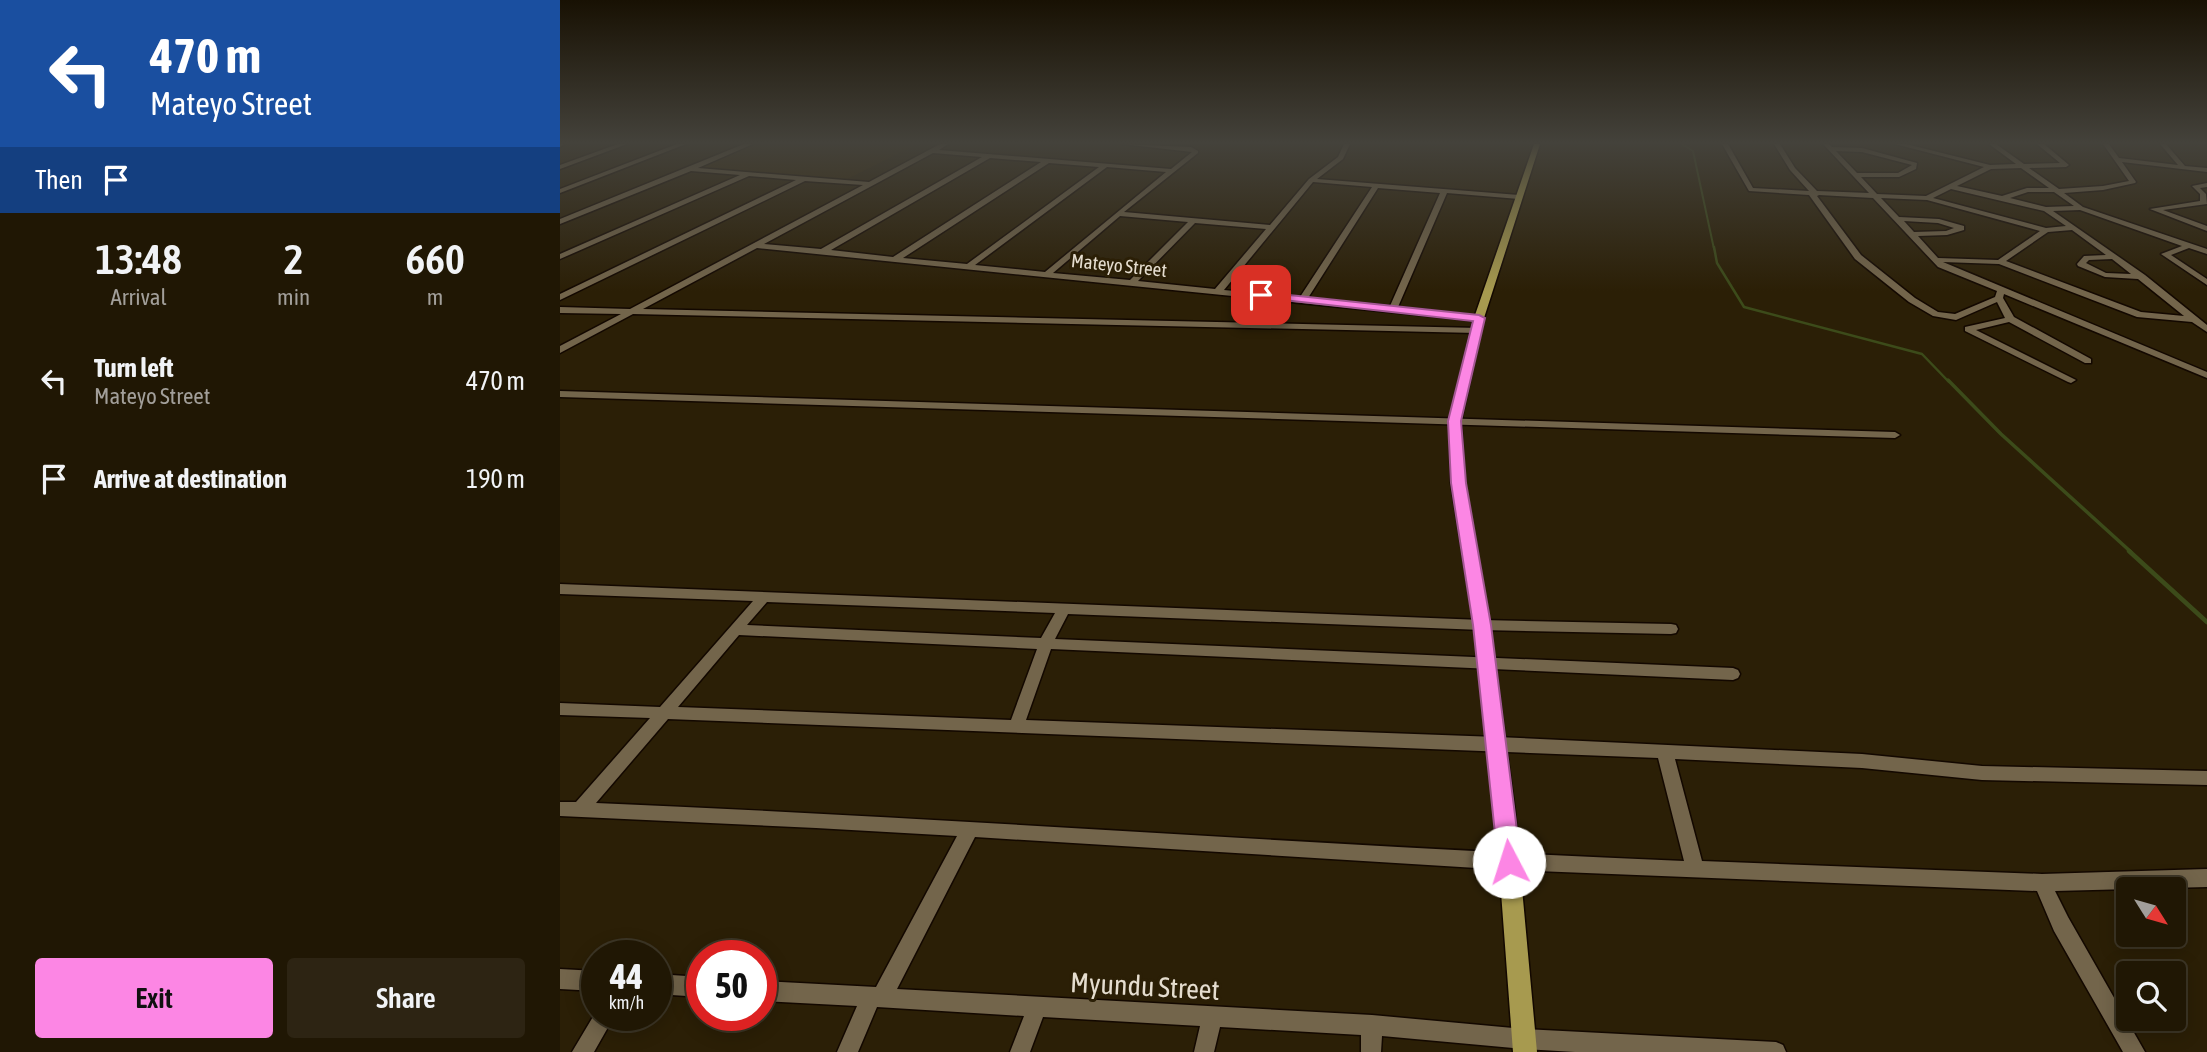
<!DOCTYPE html>
<style>
body{margin:0;font-family:"Asap Condensed",sans-serif;background:#2d2413;color:#f1f3f6;height:100vh;display:flex;flex-direction:column;font-size:26px;white-space:nowrap}
*{box-sizing:border-box;margin:0}
p{font-size:23px;color:#a29f9a}
.icon{flex:none;width:38px;height:38px;fill:none;stroke:currentColor;stroke-width:2;stroke-linecap:round;stroke-linejoin:round}
.map{position:relative;flex:1;overflow:hidden}
.sheet{display:flex;flex-direction:column;background:#201704;width:560px}
.sheet>*{flex:none}
.hud{background:#1a4fa0;color:#fff;overflow:hidden}
.needle{width:46px;rotate:127deg}
.fabs{position:absolute;left:1556px;top:877px;display:grid;gap:14px}
.fabs a{display:grid;place-items:center;width:70px;height:70px;border-radius:7px;background:#201704;box-shadow:0 4px 18px #0003,0 0 0 2px #3d3626;font-size:35px}
.speed{position:absolute;left:21px;top:940px;display:flex;gap:14px;font-size:35px;font-weight:700;text-align:center}
.speed>*{display:grid;place-content:center;width:91px;height:91px;border-radius:50%;background:#201704;box-shadow:0 4px 18px #0003,0 0 0 2px #3d3626;line-height:1}
.speed small{font-size:18px;font-weight:400}
.speed .limit{border:10px solid #d22;background:#fff;color:#111}
.pin{position:absolute;display:grid;place-items:center;width:60px;height:60px;color:#fff;margin:-30px;border-radius:14px;box-shadow:0 4px 10px #0006}
.me{position:absolute;width:77px;margin:-38px;rotate:355deg;stroke-linejoin:round;filter:drop-shadow(0 0 5px #0008)}
.turn{display:flex;align-items:center;gap:24px;height:147px;padding:0 35px;font-size:32px}
.turn .icon{width:91px;height:91px;stroke-width:2.5}
.turn b{display:block;font-size:49px;line-height:60px}
.then{display:flex;align-items:center;height:66px;padding:0 35px;background:#0003;gap:14px;font-size:26px}
.eta{display:flex;justify-content:space-evenly;align-items:center;height:119px;text-align:center}
.eta b{font-size:42px;font-weight:600;line-height:49px}
.action{display:flex;gap:14px;margin-top:auto;padding:14px 35px}
.action a{flex:1;height:80px;border-radius:7px;background:#fc86e4;color:#111;font-size:28px;font-weight:600;line-height:80px;text-align:center}
.action a+a{background:#2d2413;color:#f1f3f6}
ul{padding:0;list-style:none}
li{display:flex;align-items:center;gap:21px;height:98px;padding:0 35px}
li div{flex:1}
li b{display:block;font-size:26px}
li em{font-style:normal}
main{display:flex;flex:1;min-height:0}
.map>svg:first-child{display:block}
</style>
<main>
<section class="sheet">
<div class="hud">
<div class="turn"><svg class="icon" aria-label="left" viewBox="0 0 24 24"><path d="M17 20v-9H6M10 6l-5 5 5 5"/></svg><div><b>470 m</b>Mateyo Street</div></div>
<div class="then">Then<svg class="icon" aria-label="arrive" viewBox="0 0 24 24"><path d="M6 21V4h12l-3 4 3 4H6"/></svg></div>
</div>
<div class="eta">
<div><b>13:48</b><p>Arrival</p></div>
<div><b>2</b><p>min</p></div>
<div><b>660</b><p>m</p></div>
</div>
<ul>
<li><svg class="icon" aria-label="left" viewBox="0 0 24 24"><path d="M17 20v-9H6M10 6l-5 5 5 5"/></svg><div><b>Turn left</b><p>Mateyo Street</p></div><em>470 m</em></li>
<li><svg class="icon" aria-label="arrive" viewBox="0 0 24 24"><path d="M6 21V4h12l-3 4 3 4H6"/></svg><div><b>Arrive at destination</b></div><em>190 m</em></li>
</ul>
<div class="action"><a>Exit</a><a>Share</a></div>
</section>
<div class="map">
<svg width="1647" height="1052" viewBox="0 0 1647 1052">
<rect width="100%" height="100%" fill="#2b1f06"/>
<polygon fill="#342403" points="195,144 358,144 277,184 130,171"/>
<g fill="none" stroke-linecap="round" stroke-linejoin="round">
<polyline stroke="#3c4b1a" stroke-width="2" points="1122,144 1133,151 1154,249"/>
<polyline stroke="#3c4b1a" stroke-width="2.5" points="1154,247 1157,263 1184,307 1362,354 1389,382"/>
<polyline stroke="#3c4b1a" stroke-width="3.5" points="1388,380 1441,434 1571,552"/>
<polyline stroke="#3c4b1a" stroke-width="4.5" points="1569,551 1647,622"/>
<defs>
<g id="minor">
<polygon points="0,144 4,144 0,147"/>
<polygon points="58,144 67,144 0,169 0,165"/>
<polygon points="117,144 126,144 0,193 0,189"/>
<path d="M184,144H193L138,168L309,182L380,144H388L379,150L611,169L632,152L562,144L631,147L638,151V153L564,212L710,225L749,179L778,157L784,144H790L783,159L757,179L959,195L962,197L959,199L887,193L838,307L922,316L923,318L919,321L197,248L83,309L919,328L921,330L916,333L73,314L0,353V346L61,314L0,313V307L70,309L303,185L245,181L0,300V294L236,180L189,176L0,259V254L180,175L131,171L0,224V219ZM373,153L422,157L261,249L204,244ZM430,158L481,162L333,257L271,250ZM489,163L539,167L407,264L343,258ZM547,167L606,172L485,272L415,265ZM753,182L812,187L740,297L664,290ZM818,188L880,193L830,306L748,298ZM560,216L628,222L570,280L493,273ZM635,223L706,229L655,289L578,281Z"/>
<path d="M1162,144H1168L1193,188L1249,191L1230,170L1214,144H1220L1235,168L1257,191L1309,193L1263,144H1269L1272,147L1302,148L1357,163L1356,169L1339,177H1301L1317,194L1366,196L1424,167L1335,144H1346L1430,165L1456,164L1429,144H1436L1464,164L1500,163L1477,144H1484L1509,165L1506,167L1469,168L1499,189L1543,186L1569,181L1543,144H1549L1559,158L1618,165L1600,144H1606L1625,166L1647,168V172L1562,162L1576,182L1575,183L1543,190L1504,193L1523,207L1647,249V254L1629,248L1611,255L1647,279V285L1601,254L1622,246L1520,210L1493,211L1585,275L1647,325V332L1632,322L1577,317L1439,264L1383,262L1647,372V378L1444,294L1443,298L1454,317L1531,359V363H1525L1449,322L1416,330L1516,380L1511,383L1508,382L1405,331V327L1445,318L1437,302L1396,320L1373,316L1349,302L1295,259L1249,195L1189,191ZM1276,151L1302,152L1352,165L1338,173H1297ZM1461,168L1489,188H1467L1442,196L1397,186L1431,169ZM1391,189L1484,211L1506,226L1486,228L1373,198ZM1468,192H1494L1514,206L1486,207L1450,198ZM1259,195L1313,198L1378,267L1437,291L1435,297L1395,314L1378,312L1355,298L1301,255L1257,196ZM1321,198L1367,200L1480,231L1438,260L1378,258L1358,236L1387,235L1404,230V226L1379,219L1339,217ZM1344,221L1378,223L1394,228L1386,231L1354,232ZM1512,230L1546,255L1524,256L1517,264L1518,266L1545,277L1578,279L1624,316L1581,312L1446,261L1488,232ZM1552,259L1571,274L1546,273L1526,263L1529,260Z"/>
<polygon points="1647,183 1647,187 1640,188 1646,194 1647,204 1603,210 1647,226 1647,231 1590,209 1640,201 1640,194 1632,186"/>
<polygon points="0,391 1335,432 1340,435 1335,438 0,397"/>
<path d="M0,584L922,620L1111,624L1116,625L1118,629L1116,633L1111,634L922,630L508,614L495,639L1173,668L1178,670L1180,674L1178,678L1173,680L491,649L466,720L937,737L1302,754L1422,766L1647,771V785L1422,780L1302,768L1115,759L1142,861L1482,874L1647,869V887L1495,891L1508,917L1585,1052H1563L1494,931L1477,891L949,870L415,837L337,989L812,1015L964,1029L1216,1042L1223,1045L1226,1052H1015L964,1049L822,1036L821,1052H801V1035L660,1027L654,1052H634L640,1026L483,1017L470,1052H450L464,1016L317,1007L298,1052H277L297,1006L201,1001V981L316,987L397,836L256,828L0,816V802H16L90,718L0,715V703L100,707L193,601L0,594ZM207,602L495,613L481,638L187,625ZM179,635L477,649L451,720L118,707ZM108,719L1098,758L1124,861C761,846 399,818 36,803Z"/>
<polygon points="0,969 37,971 37,991 0,989"/>
<polygon points="96,974 142,977 142,997 96,994"/>
<polygon points="37,1010 37,1015 55,1015 34,1052 12,1052"/>
</g>
<polygon id="major" points="974,144 980,144 924,318 901,421 905,483 930,625 955,812 977,1052 953,1052 935,812 914,625 891,483 889,421 914,318"/>
</defs>
<use href="#minor" stroke="#130800" stroke-width="3"/>
<use href="#major" stroke="#130800" stroke-width="3"/>
<use href="#minor" fill="#73654b" fill-rule="evenodd"/>
<use href="#major" fill="#a79a4f" fill-rule="evenodd"/>
</g>
<linearGradient id="sky" x2="0" y2="1"><stop stop-color="#181103"/><stop offset="0.49" stop-color="#44423b"/><stop offset="1" stop-color="#44423b" stop-opacity="0"/></linearGradient>
<rect width="1647" height="291" fill="url(#sky)"/>
<polygon fill="#fc86e4" stroke="#a45794" stroke-width="2" points="701,292 919,315 925,318 901,421 906,483 931,625 961,862 957,870 949,873 941,870 938,862 913,625 891,483 888,421 913,321 697,297 697,293"/>
<g text-anchor="middle" stroke-width="6" stroke-linejoin="round" paint-order="stroke">
<g font-size="19" fill="#e5ddcf" stroke="#2b1f06">
<text transform="translate(559 265) rotate(6)" y="7">Mateyo Street</text>
</g>
<g font-size="28" fill="#e5ddcf" stroke="#2b1f06">
<text transform="translate(585 986) rotate(3)" y="10">Myundu Street</text>
</g>
</g>
</svg>
<div class="fabs">
<a><svg class="needle" viewBox="-14 -14 28 28"><path d="M0-13l5 13h-10z" fill="#e53935"/><path d="M0 13l5-13h-10z" fill="#a29f9a"/></svg></a>
<a><svg class="icon" aria-label="search" viewBox="0 0 24 24"><circle cx="10" cy="10" r="6"/><path d="M15 15l6 6"/></svg></a>
</div>
<div class="speed"><div>44<small>km/h</small></div><div class="limit">50</div></div>
<div class="pin" style="left:701px;top:295px;background:#d93025"><svg class="icon" aria-label="arrive" viewBox="0 0 24 24"><path d="M6 21V4h12l-3 4 3 4H6"/></svg></div>
<svg class="me" style="left:949px;top:862px" viewBox="-20 -20 40 40"><circle r="19" fill="#fff"/><path d="M0-13L10 11 0 6-10 11z" fill="#fc86e4"/></svg>
</div>
</main>
